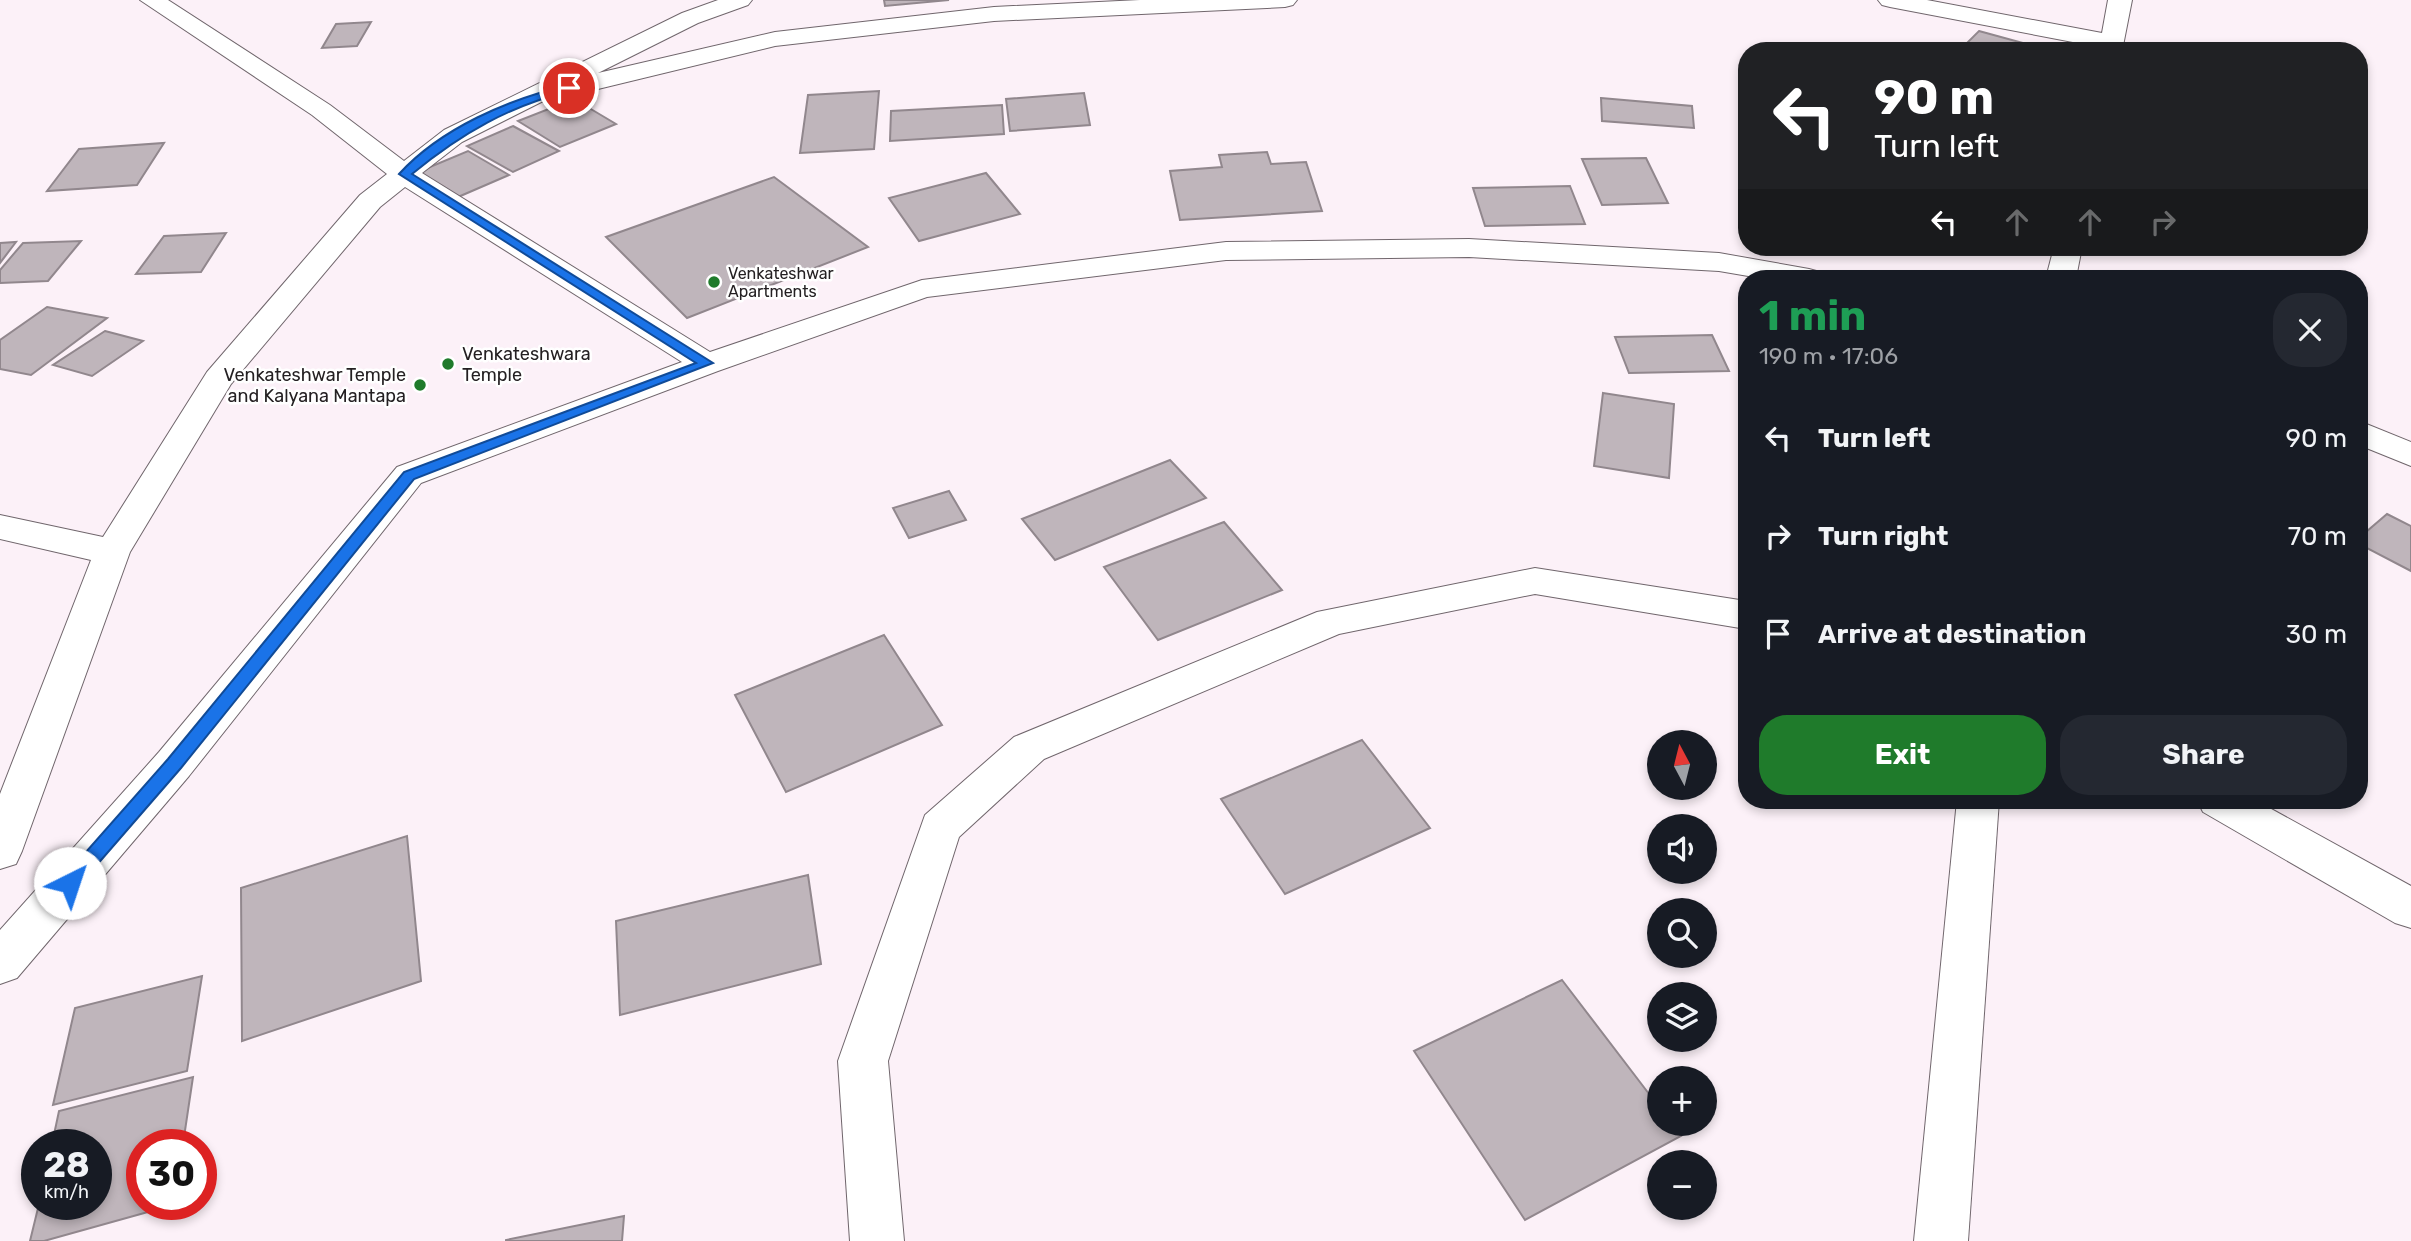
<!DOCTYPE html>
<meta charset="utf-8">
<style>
body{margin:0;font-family:Rubik,sans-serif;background:#242831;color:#f1f3f6;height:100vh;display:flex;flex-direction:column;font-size:26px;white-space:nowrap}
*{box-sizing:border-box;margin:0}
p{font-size:23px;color:#9ea1a6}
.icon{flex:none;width:38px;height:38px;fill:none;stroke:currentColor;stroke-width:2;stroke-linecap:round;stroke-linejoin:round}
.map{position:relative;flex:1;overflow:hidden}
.panel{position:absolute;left:1738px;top:270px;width:630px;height:539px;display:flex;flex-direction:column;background:#171b24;border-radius:28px;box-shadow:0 4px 10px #0003}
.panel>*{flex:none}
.banner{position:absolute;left:1738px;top:42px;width:630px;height:214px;border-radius:28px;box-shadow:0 4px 10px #0003;background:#202124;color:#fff;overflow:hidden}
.needle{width:46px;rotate:353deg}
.controls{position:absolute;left:1647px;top:730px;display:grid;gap:14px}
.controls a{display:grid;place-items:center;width:70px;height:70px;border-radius:50%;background:#171b24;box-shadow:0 4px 10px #0003;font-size:35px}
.speed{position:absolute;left:21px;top:1129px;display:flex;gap:14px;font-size:35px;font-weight:700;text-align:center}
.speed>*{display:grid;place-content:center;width:91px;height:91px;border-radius:50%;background:#171b24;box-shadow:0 4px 10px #0003;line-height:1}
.speed small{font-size:18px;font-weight:400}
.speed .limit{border:10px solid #d22;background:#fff;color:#111}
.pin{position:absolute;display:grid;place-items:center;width:60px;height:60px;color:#fff;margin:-30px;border:4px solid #fff;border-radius:50%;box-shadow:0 2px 7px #0007}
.me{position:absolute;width:77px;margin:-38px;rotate:41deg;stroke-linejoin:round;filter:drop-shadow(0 0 5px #0008)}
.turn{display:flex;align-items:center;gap:24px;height:147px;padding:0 21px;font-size:32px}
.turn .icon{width:91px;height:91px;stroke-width:2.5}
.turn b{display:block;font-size:49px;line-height:60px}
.lanes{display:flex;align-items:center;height:66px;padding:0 21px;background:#0003;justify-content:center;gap:35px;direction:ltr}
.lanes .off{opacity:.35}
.round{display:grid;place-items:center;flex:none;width:74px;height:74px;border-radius:28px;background:#242831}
.summary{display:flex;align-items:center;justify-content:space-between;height:119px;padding:0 21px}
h1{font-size:42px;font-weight:700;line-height:52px;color:#1e9e55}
.action{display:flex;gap:14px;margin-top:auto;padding:14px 21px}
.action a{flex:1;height:80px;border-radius:28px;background:#1f7b2b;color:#fff;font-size:28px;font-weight:700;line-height:80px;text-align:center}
.action a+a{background:#242831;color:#f1f3f6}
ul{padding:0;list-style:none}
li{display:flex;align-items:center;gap:21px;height:98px;padding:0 21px}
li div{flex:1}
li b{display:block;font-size:26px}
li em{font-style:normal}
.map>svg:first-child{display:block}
</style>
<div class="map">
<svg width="2411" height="1241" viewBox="0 0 2411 1241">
<rect width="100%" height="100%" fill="#fcf1f8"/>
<g fill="#bfb5bb" stroke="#91878d" stroke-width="2">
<polygon points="884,0 949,0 885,6"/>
<polygon points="371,22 357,46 322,48 336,24"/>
<polygon points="1979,31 2034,46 2030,51 1959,51"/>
<polygon points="879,91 874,149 800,153 808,95"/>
<polygon points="1084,93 1090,125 1010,131 1006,99"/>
<polygon points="1601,98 1692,106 1694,128 1602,121"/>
<polygon points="574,99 616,124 560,147 518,121"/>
<polygon points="1002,105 1004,134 890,141 891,111"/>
<polygon points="513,126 559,151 513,172 467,146"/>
<polygon points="164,143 137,185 47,191 79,149"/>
<polygon points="468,151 509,175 458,197 418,172"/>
<polygon points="1267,152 1271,164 1306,162 1322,211 1180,220 1170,171 1222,167 1219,155"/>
<polygon points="1646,158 1668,203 1602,205 1582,159"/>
<polygon points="986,173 1020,214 919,241 889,198"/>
<polygon points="774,177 868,247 687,318 606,237"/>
<polygon points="1570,186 1585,224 1485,226 1473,188"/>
<polygon points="226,233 201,272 136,274 164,236"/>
<polygon points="81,241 48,281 0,283 0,270 23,243"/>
<polygon points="16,242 0,263 0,243"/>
<polygon points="47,307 107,318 31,375 0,369 0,340"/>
<polygon points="105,331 143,341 92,376 53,365"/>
<polygon points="1712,335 1729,371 1629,373 1615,337"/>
<polygon points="1603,393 1674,404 1669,478 1594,466"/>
<polygon points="1170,460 1206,498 1055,560 1022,519"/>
<polygon points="949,491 966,520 909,538 893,508"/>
<polygon points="2387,514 2411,526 2411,571 2359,544 2359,538"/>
<polygon points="1224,522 1282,590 1158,640 1104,567"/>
<polygon points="884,635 942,725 786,792 735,695"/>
<polygon points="1362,740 1430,828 1285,894 1221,799"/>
<polygon points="407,836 421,981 242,1041 241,888"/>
<polygon points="808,875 821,964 620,1015 616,921"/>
<polygon points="202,976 187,1071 53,1105 75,1008"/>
<polygon points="1562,980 1659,1107 1659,1124 1672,1124 1681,1136 1525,1220 1414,1051"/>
<polygon points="193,1077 183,1144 142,1144 142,1204 173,1205 44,1241 30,1241 39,1204 96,1204 96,1144 52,1144 59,1111"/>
<polygon points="624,1216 622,1241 506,1241 506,1240"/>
</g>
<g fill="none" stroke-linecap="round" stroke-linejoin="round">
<defs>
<g id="minor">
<polygon points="140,0 168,0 330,105 404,161 444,130 682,13 718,0 752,0 748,5 698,23 598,73 775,32 994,7 1140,0 1297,0 1293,5 1285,7 994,21 775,46 598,89 589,86 587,79 462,142 422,173 710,352 922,280 1226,242 1469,239 1719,253 1809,269 1820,272 1824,278 1760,278 1719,271 1469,257 1226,260 927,297 718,371 421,483 189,776 17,978 0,984 0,930 159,752 397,467 682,362 405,187 380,207 231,384 130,552 22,851 16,864 0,869 0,794 91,560 0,539 0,515 103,537 207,372 360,195 387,174 312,115"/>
<polygon points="1878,0 1927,0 2102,33 2108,0 2132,0 2122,51 2098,51 2099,47 1890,7 1882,5"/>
<polygon points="2054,247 2082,247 2076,278 2046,278"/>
<polygon points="2359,421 2411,442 2411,466 2359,445"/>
<polygon points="1535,568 1746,601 1746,629 1535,594 1339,634 1044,759 959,837 888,1061 904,1241 850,1241 838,1061 925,815 1014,737 1317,612"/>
<polygon points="1957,800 1999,800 1968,1241 1914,1241"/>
<polygon points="2197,800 2255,800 2411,886 2411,928 2395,923 2203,812"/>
</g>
</defs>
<use href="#minor" stroke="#70666c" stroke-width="2"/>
<use href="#minor" fill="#fff" fill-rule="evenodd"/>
</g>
<path fill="#1a73e8" stroke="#114b97" stroke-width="2" d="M569,85L573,86V90C509,106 462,133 412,174L713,363L414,479L181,768L76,889H63L61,883L63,878L168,759L404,472L696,363L399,174C441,128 509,99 569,85Z"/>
<g fill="#1f7b2b" stroke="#fff" stroke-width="2.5">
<circle cx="714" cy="282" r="7"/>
<circle cx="448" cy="364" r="7"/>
<circle cx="420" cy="385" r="7"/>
</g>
<g text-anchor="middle" stroke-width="5" stroke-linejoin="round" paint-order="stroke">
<g font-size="16" fill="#242022" stroke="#fff" text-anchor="start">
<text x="728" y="279">Venkateshwar<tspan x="728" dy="18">Apartments</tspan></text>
</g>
<g font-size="18" fill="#242022" stroke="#fff" text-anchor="start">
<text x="462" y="360">Venkateshwara<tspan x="462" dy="21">Temple</tspan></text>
<text x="406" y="381" text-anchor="end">Venkateshwar Temple<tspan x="406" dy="21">and Kalyana Mantapa</tspan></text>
</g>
</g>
</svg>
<div class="controls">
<a><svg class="needle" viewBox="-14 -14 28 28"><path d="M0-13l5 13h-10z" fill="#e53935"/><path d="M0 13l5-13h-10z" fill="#9ea1a6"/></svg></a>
<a><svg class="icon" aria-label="sound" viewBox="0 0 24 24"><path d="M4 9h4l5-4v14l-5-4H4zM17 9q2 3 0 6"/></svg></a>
<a><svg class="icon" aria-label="search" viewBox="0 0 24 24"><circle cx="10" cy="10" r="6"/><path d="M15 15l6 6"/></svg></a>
<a><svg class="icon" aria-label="layers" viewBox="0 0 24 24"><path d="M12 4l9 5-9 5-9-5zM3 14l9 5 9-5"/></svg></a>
<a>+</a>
<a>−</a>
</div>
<div class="speed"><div>28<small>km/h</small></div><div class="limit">30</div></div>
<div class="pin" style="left:569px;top:88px;background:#d93025"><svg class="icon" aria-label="arrive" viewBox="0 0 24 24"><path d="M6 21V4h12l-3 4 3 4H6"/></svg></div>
<svg class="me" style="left:70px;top:883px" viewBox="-20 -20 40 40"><circle r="19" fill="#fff"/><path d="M0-13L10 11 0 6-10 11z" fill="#1a73e8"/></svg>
<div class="banner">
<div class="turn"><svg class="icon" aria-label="left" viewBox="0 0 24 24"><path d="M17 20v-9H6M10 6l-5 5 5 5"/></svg><div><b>90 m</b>Turn left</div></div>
<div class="lanes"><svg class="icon" aria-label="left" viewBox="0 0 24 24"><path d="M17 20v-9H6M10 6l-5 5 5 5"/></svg><svg class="icon off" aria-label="ahead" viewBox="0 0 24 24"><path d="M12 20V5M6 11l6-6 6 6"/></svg><svg class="icon off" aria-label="ahead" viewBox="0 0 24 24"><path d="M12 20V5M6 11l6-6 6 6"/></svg><svg class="icon off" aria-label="right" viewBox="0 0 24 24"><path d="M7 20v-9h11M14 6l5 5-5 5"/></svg></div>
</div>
<section class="panel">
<div class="summary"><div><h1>1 min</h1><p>190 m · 17:06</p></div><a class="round"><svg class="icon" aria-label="close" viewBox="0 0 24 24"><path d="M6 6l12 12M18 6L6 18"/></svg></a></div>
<ul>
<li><svg class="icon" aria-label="left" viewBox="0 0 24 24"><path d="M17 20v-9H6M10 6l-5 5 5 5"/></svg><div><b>Turn left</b></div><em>90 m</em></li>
<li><svg class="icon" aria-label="right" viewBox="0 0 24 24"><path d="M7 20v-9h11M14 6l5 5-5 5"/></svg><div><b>Turn right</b></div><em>70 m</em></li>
<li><svg class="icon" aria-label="arrive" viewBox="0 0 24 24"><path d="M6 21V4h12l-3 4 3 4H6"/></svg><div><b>Arrive at destination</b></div><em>30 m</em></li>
</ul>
<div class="action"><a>Exit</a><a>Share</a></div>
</section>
</div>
